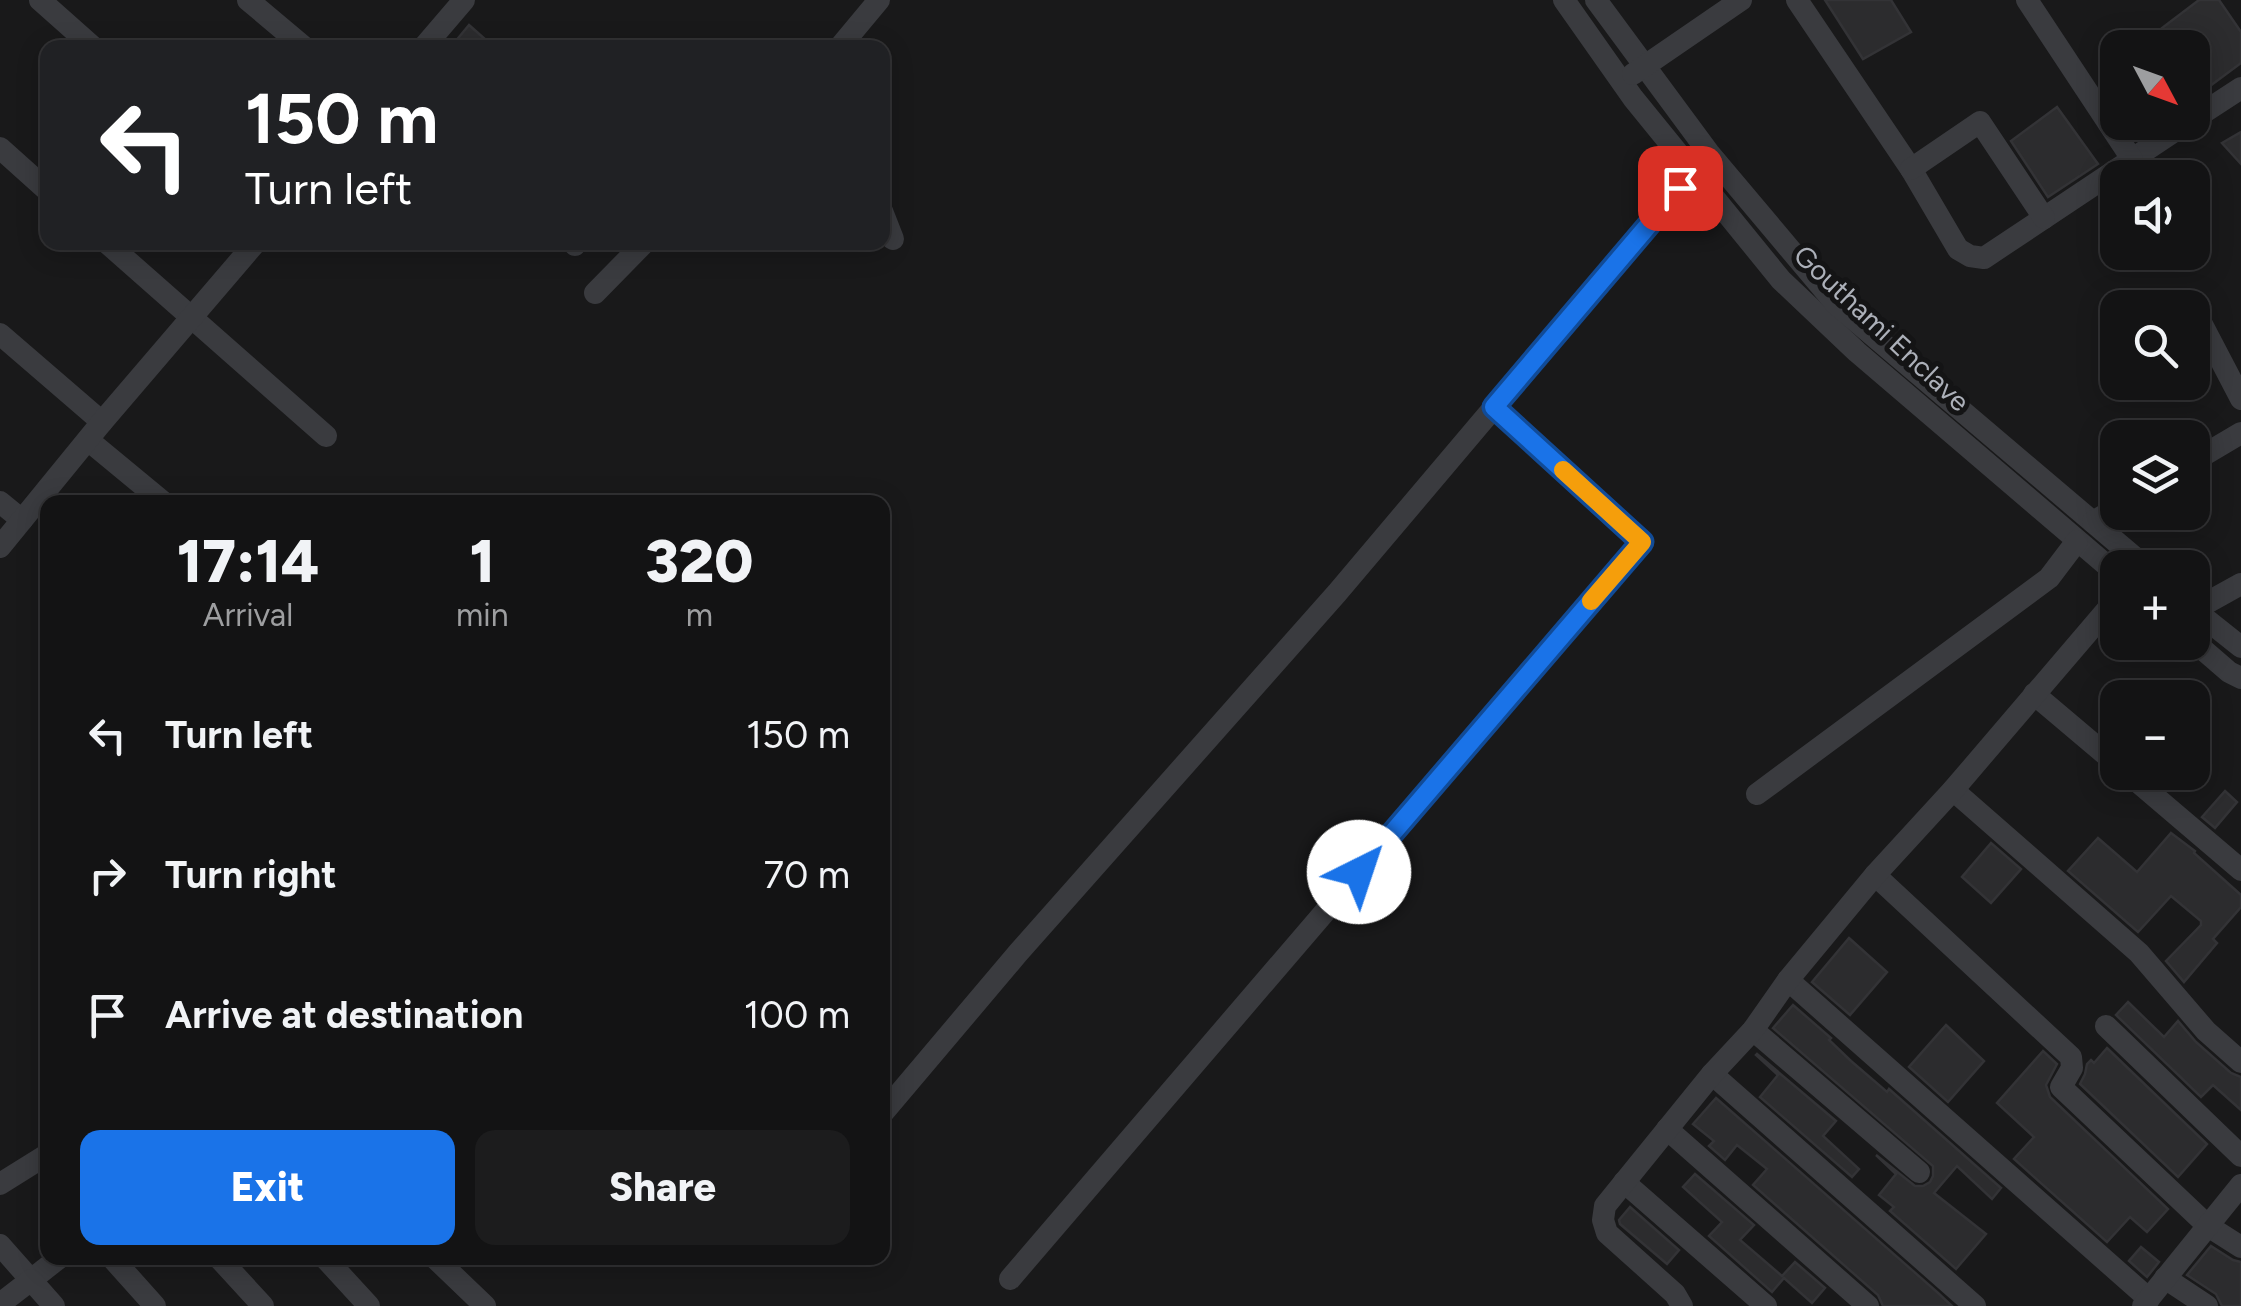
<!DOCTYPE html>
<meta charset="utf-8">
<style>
body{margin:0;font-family:Figtree,sans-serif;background:#1c1c1d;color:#f1f3f6;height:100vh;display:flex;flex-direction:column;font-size:38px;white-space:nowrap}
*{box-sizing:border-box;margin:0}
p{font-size:32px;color:#9d9ea0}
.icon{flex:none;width:55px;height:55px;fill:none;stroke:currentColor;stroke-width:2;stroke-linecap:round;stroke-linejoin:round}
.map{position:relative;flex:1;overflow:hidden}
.side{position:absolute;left:40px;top:495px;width:850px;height:770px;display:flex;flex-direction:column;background:#131314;border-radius:20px;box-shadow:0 5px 25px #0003,0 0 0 2px #323234}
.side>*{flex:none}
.hud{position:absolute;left:40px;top:40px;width:850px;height:210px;border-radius:20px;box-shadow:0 5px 25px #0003,0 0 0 2px #323234;background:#202124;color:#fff;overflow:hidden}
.needle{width:65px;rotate:131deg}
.controls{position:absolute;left:2100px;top:30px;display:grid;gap:20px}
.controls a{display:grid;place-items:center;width:110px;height:110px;border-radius:20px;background:#131314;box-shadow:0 5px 25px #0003,0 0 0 2px #323234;font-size:50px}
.pin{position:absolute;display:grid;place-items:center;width:85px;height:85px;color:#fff;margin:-42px;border-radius:20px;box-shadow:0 5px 15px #0006}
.me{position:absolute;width:110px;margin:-55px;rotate:41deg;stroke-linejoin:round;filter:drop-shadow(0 0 8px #0008)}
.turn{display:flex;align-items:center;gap:35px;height:210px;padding:0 40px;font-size:45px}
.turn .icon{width:130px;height:130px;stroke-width:2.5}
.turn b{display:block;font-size:70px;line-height:85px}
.eta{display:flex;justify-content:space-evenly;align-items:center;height:170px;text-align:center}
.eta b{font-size:60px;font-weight:800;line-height:70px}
.button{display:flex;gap:20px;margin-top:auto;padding:20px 40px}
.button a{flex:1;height:115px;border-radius:20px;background:#1a73e8;color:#fff;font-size:40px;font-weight:800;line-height:115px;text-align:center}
.button a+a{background:#1c1c1d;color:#f1f3f6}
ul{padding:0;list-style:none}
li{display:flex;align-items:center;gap:30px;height:140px;padding:0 40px}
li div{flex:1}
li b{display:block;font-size:38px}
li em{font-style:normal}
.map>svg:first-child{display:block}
</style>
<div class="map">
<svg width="2241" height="1306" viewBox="0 0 2241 1306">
<rect width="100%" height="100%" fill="#19191a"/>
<g fill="#2c2c2e" stroke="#333336" stroke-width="2.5">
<polygon points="1825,0 1891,0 1911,32 1863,59"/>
<polygon points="2199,0 2219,0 2241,32 2241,63 2202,92 2192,76 2192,48 2174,48 2162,28"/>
<polygon points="469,25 495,48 450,48"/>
<polygon points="2057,107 2098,164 2048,197 2011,141"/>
<polygon points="2241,132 2241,164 2222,143"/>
<polygon points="2225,791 2237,802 2215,828 2202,817"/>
<polygon points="2171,833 2195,851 2194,853 2241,895 2241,907 2213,939 2217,943 2184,982 2166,961 2201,925 2201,921 2171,896 2138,932 2068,871 2098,838 2137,872"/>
<polygon points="1991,843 2021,869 1991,903 1962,877"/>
<polygon points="1849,938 1887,972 1850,1015 1812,982"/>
<polygon points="2128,1002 2164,1037 2178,1021 2196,1042 2231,1073 2241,1077 2241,1110 2213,1085 2201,1097 2116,1015"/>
<polygon points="1793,1005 1831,1038 1829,1040 1851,1061 1887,1092 1889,1089 2001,1188 1992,1199 1957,1166 1934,1193 1986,1234 1956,1269 1890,1211 1894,1207 1879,1195 1896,1174 1876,1155 1915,1186 1923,1186 1930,1182 1933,1176 1933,1166 1773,1028"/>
<polygon points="1946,1025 1984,1061 1948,1102 1909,1067"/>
<polygon points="2107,1048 2207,1144 2178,1177 2080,1084 2085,1074 2087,1064 2091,1060 2094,1063"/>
<polygon points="2043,1051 2057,1064 2046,1085 2050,1097 2168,1209 2147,1232 2130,1217 2107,1242 2014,1159 2034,1137 1997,1103"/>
<polygon points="1757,1054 1836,1121 1823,1136 1859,1169 1852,1177 1760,1097 1778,1075 1756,1055"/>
<polygon points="1716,1098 1937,1292 1952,1306 1883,1306 1878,1295 1753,1185 1767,1169 1737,1145 1725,1160 1709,1146 1714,1141 1693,1124"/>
<polygon points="1695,1174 1754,1225 1740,1240 1782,1276 1795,1262 1825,1288 1812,1303 1784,1278 1772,1292 1709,1236 1722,1222 1683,1187"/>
<polygon points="1630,1207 1679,1250 1667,1264 1620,1224 1619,1220"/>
<polygon points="2211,1246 2233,1260 2241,1262 2241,1306 2222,1306 2216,1294 2187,1275"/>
<polygon points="2141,1247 2159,1262 2147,1277 2129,1261"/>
</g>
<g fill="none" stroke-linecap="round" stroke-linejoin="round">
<g stroke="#3a3b3f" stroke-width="22">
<polyline points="40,0 94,48"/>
<polyline points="248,0 305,48"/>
<polyline points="1564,0 1633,98 1781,280 1857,352 2118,575"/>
<polyline points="1596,0 1709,153 1836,304 2147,568"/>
<polyline points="1797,0 1911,169 1958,249 1970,256 1984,258 2188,122"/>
<polyline points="2027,0 2132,159"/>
<polyline points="423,48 464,0"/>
<polyline points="839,48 879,0"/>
<polyline points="1633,74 1741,0"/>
<polyline points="2192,120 2241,88"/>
<polyline points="0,148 48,191"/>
<polyline points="1911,169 1980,122 2044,218"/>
<polyline points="882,211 893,239"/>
<polyline points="106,242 326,436"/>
<polyline points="572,242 575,245"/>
<polyline points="595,293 645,242"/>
<polyline points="2194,309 2241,399"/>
<polyline points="0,334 102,422"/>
<polyline points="88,440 163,502"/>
<polyline points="2192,462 2241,433"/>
<polyline points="0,502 22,520"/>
<polyline points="2093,522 2118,507"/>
<polyline points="0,547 102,422 256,242"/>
<polyline points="2192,608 2241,647"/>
<polyline points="2194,610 2241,584"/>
<polyline points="2192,640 2229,672 2241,678"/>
<polyline points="2034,694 2118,765"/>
<polyline points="2126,772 2241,870"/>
<polyline points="1953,790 2139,953 2206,1031 2241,1062"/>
<polyline points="1757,794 2049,578 2077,541"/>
<polyline points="1875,875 2071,1057 2072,1068 2061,1087 2208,1226 2241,1247"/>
<polyline points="1788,980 2149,1299"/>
<polyline points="2106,1026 2241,1156"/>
<polyline points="1753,1030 1919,1172"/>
<polyline points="1712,1074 1975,1306"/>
<polyline points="882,1114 1018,953 1337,593 1693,172"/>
<polyline points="1667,1129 1868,1306"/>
<polyline points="1624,1182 1766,1306"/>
<polyline points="0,1184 48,1154"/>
<polyline points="0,1245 31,1280 59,1258"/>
<polyline points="112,1258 155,1306"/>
<polyline points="219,1258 263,1306"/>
<polyline points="325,1258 369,1306"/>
<polyline points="435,1258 485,1306"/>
<polyline points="2165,1278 2207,1306"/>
<polyline points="1010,1279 1642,542 1494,407"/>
<polyline points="0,1304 31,1280 54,1306"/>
<polyline points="1682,1306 1675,1294 1607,1233 1603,1220 1605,1206 1712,1074 1753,1030 1788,980 1875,875 1953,790 2118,597"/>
<polyline points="2143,1306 2241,1185"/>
</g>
</g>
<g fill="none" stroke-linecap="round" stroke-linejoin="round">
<defs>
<polyline id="route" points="1359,872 1642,542 1494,407 1680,188"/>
</defs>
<use href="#route" stroke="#114b97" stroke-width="25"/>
<use href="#route" stroke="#1a73e8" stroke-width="18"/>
<polyline stroke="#f59e0b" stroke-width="18" points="1563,470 1642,542 1591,601"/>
</g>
<g text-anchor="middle" stroke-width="10" stroke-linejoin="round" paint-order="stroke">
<g font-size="28" fill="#acb0b9" stroke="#141415">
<text transform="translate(1882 328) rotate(43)" y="10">Gouthami Enclave</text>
</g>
</g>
</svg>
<div class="controls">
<a><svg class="needle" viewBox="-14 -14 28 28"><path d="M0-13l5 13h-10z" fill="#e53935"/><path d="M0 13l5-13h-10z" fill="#9d9ea0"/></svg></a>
<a><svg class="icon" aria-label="sound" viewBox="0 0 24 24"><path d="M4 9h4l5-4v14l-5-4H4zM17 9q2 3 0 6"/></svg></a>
<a><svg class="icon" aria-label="search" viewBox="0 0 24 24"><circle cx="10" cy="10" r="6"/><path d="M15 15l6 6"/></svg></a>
<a><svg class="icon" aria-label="layers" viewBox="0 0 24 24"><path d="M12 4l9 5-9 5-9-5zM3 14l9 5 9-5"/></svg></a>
<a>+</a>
<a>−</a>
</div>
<div class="pin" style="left:1680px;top:188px;background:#d93025"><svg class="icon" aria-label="arrive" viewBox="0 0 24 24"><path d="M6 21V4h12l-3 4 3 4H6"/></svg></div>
<svg class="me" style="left:1359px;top:872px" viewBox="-20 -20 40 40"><circle r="19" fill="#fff"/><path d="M0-13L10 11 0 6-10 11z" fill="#1a73e8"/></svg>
<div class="hud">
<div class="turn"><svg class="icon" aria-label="left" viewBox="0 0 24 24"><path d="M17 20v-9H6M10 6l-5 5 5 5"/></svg><div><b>150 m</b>Turn left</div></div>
</div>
<section class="side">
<div class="eta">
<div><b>17:14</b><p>Arrival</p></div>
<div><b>1</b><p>min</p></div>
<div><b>320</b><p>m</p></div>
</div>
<ul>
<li><svg class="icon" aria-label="left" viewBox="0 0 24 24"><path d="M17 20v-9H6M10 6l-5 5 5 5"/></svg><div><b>Turn left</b></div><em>150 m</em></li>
<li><svg class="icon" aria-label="right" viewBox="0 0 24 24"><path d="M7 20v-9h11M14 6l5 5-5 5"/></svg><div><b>Turn right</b></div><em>70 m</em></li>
<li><svg class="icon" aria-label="arrive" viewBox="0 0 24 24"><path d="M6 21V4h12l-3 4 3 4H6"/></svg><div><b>Arrive at destination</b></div><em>100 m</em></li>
</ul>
<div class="button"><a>Exit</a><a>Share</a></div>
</section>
</div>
